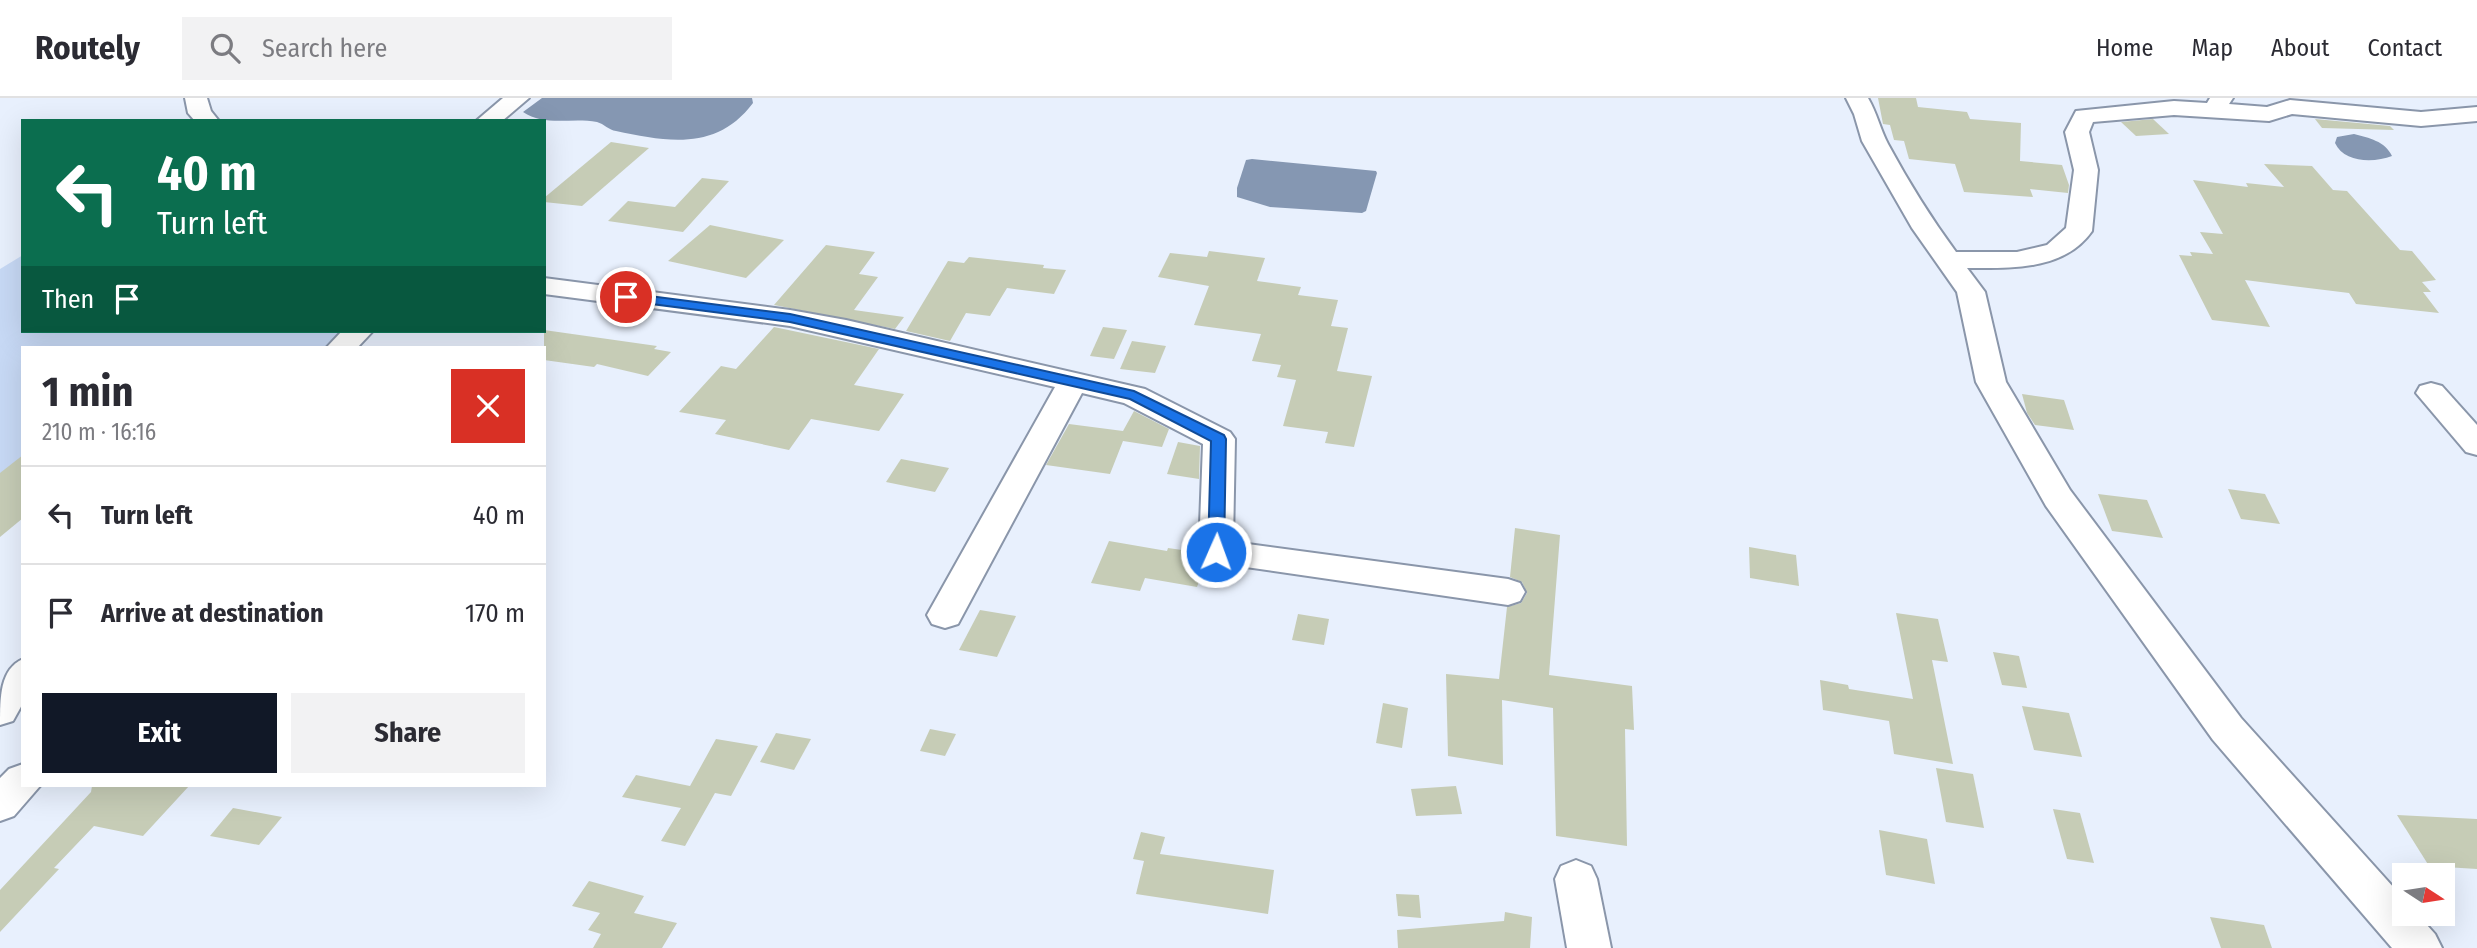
<!DOCTYPE html>
<meta charset="utf-8">
<style>
body{margin:0;font-family:"Fira Sans Condensed",sans-serif;background:#f2f2f3;color:#2b2b33;height:100vh;display:flex;flex-direction:column;font-size:26px;white-space:nowrap}
*{box-sizing:border-box;margin:0}
p{font-size:23px;color:#7c7c81}
.icon{flex:none;width:38px;height:38px;fill:none;stroke:currentColor;stroke-width:2;stroke-linecap:round;stroke-linejoin:round}
.map{position:relative;flex:1;overflow:hidden}
.details{position:absolute;left:21px;top:248px;width:525px;height:441px;display:flex;flex-direction:column;background:#fff;border-radius:0px;box-shadow:0 7px 28px #0002}
.details>*{flex:none}
.guide{position:absolute;left:21px;top:21px;width:525px;height:214px;border-radius:0px;box-shadow:0 7px 28px #0002;background:#0b6e4f;color:#fff;overflow:hidden}
.needle{width:46px;rotate:102deg}
.tools{position:absolute;left:2392px;top:765px;display:grid;gap:14px}
.tools a{display:grid;place-items:center;width:63px;height:63px;border-radius:0px;background:#fff;box-shadow:0 7px 28px #0002;font-size:35px}
.pin{position:absolute;display:grid;place-items:center;width:60px;height:60px;color:#fff;margin:-30px;border:4px solid #fff;border-radius:50%;box-shadow:0 2px 7px #0007}
.me{position:absolute;width:77px;margin:-38px;rotate:2deg;stroke-linejoin:round;filter:drop-shadow(0 0 5px #0008)}
.turn{display:flex;align-items:center;gap:24px;height:147px;padding:0 21px;font-size:32px}
.turn .icon{width:91px;height:91px;stroke-width:2.5}
.turn b{display:block;font-size:49px;line-height:60px}
.then{display:flex;align-items:center;height:66px;padding:0 21px;background:#0003;gap:14px;font-size:26px}
.round{display:grid;place-items:center;flex:none;width:74px;height:74px;border-radius:0px;background:#f2f2f3}
.headline{display:flex;align-items:center;justify-content:space-between;height:119px;padding:0 21px}
h1{font-size:42px;font-weight:700;line-height:52px}
.cta{display:flex;gap:14px;margin-top:auto;padding:14px 21px}
.cta a{flex:1;height:80px;border-radius:0px;background:#111827;color:#fff;font-size:28px;font-weight:700;line-height:80px;text-align:center}
.cta a+a{background:#f2f2f3;color:#2b2b33}
ul{padding:0;list-style:none}
li{display:flex;align-items:center;gap:21px;height:98px;padding:0 21px;border-top:2px solid #e1e1e2}
li div{flex:1}
li b{display:block;font-size:26px}
li em{font-style:normal}
header{display:flex;align-items:center;gap:42px;box-sizing:border-box;height:98px;padding:0 35px;background:#fff;border-bottom:2px solid #e1e1e2}
header strong{font-size:33px}
nav{display:flex;gap:38px;margin-inline-start:auto;font-size:24px}
.search{width:490px;height:63px;background:#f2f2f3;display:flex;align-items:center;gap:18px;box-sizing:border-box;padding:0 24px;border-radius:0px;color:#7c7c81;font-size:26px}
.map>svg:first-child{display:block}
</style>
<header>
<strong>Routely</strong>
<div class="search"><svg class="icon" aria-label="search" viewBox="0 0 24 24"><circle cx="10" cy="10" r="6"/><path d="M15 15l6 6"/></svg>Search here</div>
<nav><a>Home</a><a>Map</a><a>About</a><a>Contact</a></nav>
</header>
<div class="map">
<svg width="2477" height="850" viewBox="0 0 2477 850">
<rect width="100%" height="100%" fill="#e8f0fd"/>
<polygon fill="#c7d9f5" points="23,157 23,233 356,233 336,250 23,250 23,400 0,415 0,171"/>
<g fill="#8597b2">
<path d="M542,0H752L753,5C717,53 668,44 616,33C609,32 604,26 597,24C572,19 545,29 523,14Z"/>
<path d="M2354,36C2369,40 2385,43 2392,58C2374,65 2344,65 2335,45L2337,39Z"/>
<polygon points="1252,61 1376,73 1377,75 1366,113 1362,115 1270,109 1237,99 1237,90 1246,62"/>
</g>
<g fill="#c6ccb6">
<polygon points="1878,0 1916,0 1918,9 1967,14 1970,21 2021,25 2020,63 2062,67 2069,87 2068,95 2030,91 2033,99 1964,94 1955,66 1909,61 1904,43 1894,42 1890,27 1883,26"/>
<polygon points="2153,21 2169,36 2136,38 2121,24"/>
<polygon points="2315,21 2390,28 2394,32 2322,30"/>
<polygon points="611,44 649,50 582,108 544,104 544,100"/>
<polygon points="2264,66 2312,68 2333,92 2347,93 2400,152 2412,153 2436,182 2422,184 2431,194 2423,194 2439,215 2356,206 2349,195 2245,182 2270,229 2212,222 2179,157 2192,158 2190,154 2213,156 2200,134 2223,136 2193,82 2248,89 2246,85 2284,89"/>
<polygon points="702,80 729,83 683,134 608,123 628,103 675,109"/>
<polygon points="710,127 784,142 746,180 668,163"/>
<polygon points="826,147 875,154 859,176 878,179 854,212 904,219 895,231 774,207"/>
<polygon points="1209,153 1265,160 1257,183 1301,189 1298,197 1338,202 1331,228 1348,230 1337,273 1372,278 1354,349 1325,345 1328,334 1283,328 1296,282 1277,279 1281,267 1252,263 1261,236 1194,227 1209,188 1158,179 1170,155 1207,159"/>
<polygon points="969,159 1044,167 1043,170 1066,172 1054,196 1007,190 990,218 966,215 950,243 906,233 948,163 964,165"/>
<polygon points="774,229 879,251 854,287 904,296 879,333 811,321 789,352 715,336 726,322 679,314 721,268 736,271"/>
<polygon points="1103,229 1127,232 1114,261 1090,258"/>
<polygon points="544,232 657,248 654,251 671,254 648,278 597,266 594,269 544,262"/>
<polygon points="1132,243 1166,248 1155,275 1120,271"/>
<polygon points="2022,296 2064,302 2074,332 2035,327 2027,315"/>
<polygon points="1134,313 1169,331 1162,349 1123,343 1110,376 1046,367 1069,326 1123,333"/>
<polygon points="1178,344 1200,348 1199,381 1167,376"/>
<polygon points="23,357 23,420 0,439 0,375"/>
<polygon points="901,361 949,370 935,394 886,384"/>
<polygon points="2228,391 2265,396 2280,426 2241,421"/>
<polygon points="2098,396 2147,402 2163,440 2112,433"/>
<polygon points="1515,430 1560,437 1549,577 1632,588 1634,632 1625,631 1627,748 1556,738 1553,610 1502,602 1503,667 1448,658 1446,576 1499,581 1507,509 1521,505 1527,495 1522,484 1510,479"/>
<polygon points="1109,443 1167,453 1168,450 1196,454 1205,466 1197,489 1145,480 1140,493 1091,485"/>
<polygon points="1749,449 1796,457 1799,488 1750,480"/>
<polygon points="980,512 1016,518 997,559 959,552"/>
<polygon points="1896,515 1938,521 1948,564 1932,562 1953,666 1894,656 1889,623 1823,612 1820,582 1848,587 1849,591 1913,601"/>
<polygon points="1298,516 1329,521 1324,547 1292,542"/>
<polygon points="1993,554 2019,558 2027,590 2002,587"/>
<polygon points="1383,605 1408,610 1402,650 1376,645"/>
<polygon points="2022,608 2069,615 2082,659 2034,652"/>
<polygon points="930,631 956,636 945,658 920,653"/>
<polygon points="776,635 811,641 794,672 760,664"/>
<polygon points="716,641 758,648 731,698 715,695 685,748 661,743 681,710 622,699 636,677 690,688"/>
<polygon points="1936,670 1973,676 1984,730 1946,724"/>
<polygon points="92,688 189,688 143,738 94,728 54,770 59,771 0,834 0,792 91,694"/>
<polygon points="1456,688 1462,716 1416,718 1411,691"/>
<polygon points="233,710 282,719 259,747 210,738"/>
<polygon points="2053,711 2080,715 2094,765 2067,761"/>
<polygon points="2397,717 2477,721 2477,771 2429,768"/>
<polygon points="1879,732 1927,741 1935,786 1886,777"/>
<polygon points="1141,734 1165,739 1160,756 1274,772 1268,816 1136,796 1144,763 1133,761"/>
<polygon points="589,783 644,798 634,815 677,825 662,850 593,850 601,836 588,832 600,815 572,808"/>
<polygon points="1396,796 1419,797 1421,820 1398,818"/>
<polygon points="1505,814 1532,819 1530,850 1398,850 1397,832 1504,823"/>
<polygon points="2210,819 2264,827 2272,850 2221,850"/>
</g>
<g fill="none" stroke-linecap="round" stroke-linejoin="round">
<defs>
<g id="minor">
<polygon points="185,0 207,0 211,13 219,23 195,23 188,15"/>
<polygon points="503,0 529,0 502,23 476,23"/>
<path d="M1846,0H1868C1877,15 1880,31 1888,46C1908,83 1931,120 1956,154H2017L2047,147L2066,130L2074,72L2065,34L2076,13L2174,3L2207,5L2210,0H2233L2229,6L2267,9L2290,2L2421,14L2477,9V23L2421,28L2292,16L2269,23L2174,17L2093,24L2089,34L2098,72L2092,133C2064,173 2011,170 1967,170L1985,194L2006,284L2070,392L2241,620L2404,801V816H2417L2435,836L2442,850H2392L2213,642L2046,408L1976,284L1957,194L1912,130L1862,43L1854,16Z"/>
<polygon points="544,180 790,212 846,222 1145,291 1230,334 1235,341 1233,444 1508,481 1520,485 1525,494 1520,503 1508,507 1204,463 1199,454 1203,346 1124,305 1082,295 958,526 945,530 932,526 927,517 1055,289 790,228 544,196"/>
<polygon points="342,233 373,233 357,250 326,250"/>
<polygon points="2431,285 2442,288 2477,327 2477,357 2466,354 2416,295 2420,288"/>
<path d="M23,561V605L13,623L0,627C0,599 0,571 23,561Z"/>
<polygon points="23,666 23,688 40,688 14,718 0,723 0,680 9,671"/>
<polygon points="1576,762 1591,768 1597,781 1611,850 1567,850 1555,781 1561,768"/>
</g>
</defs>
<use href="#minor" stroke="#8a96aa" stroke-width="4"/>
<use href="#minor" fill="#fff" fill-rule="evenodd"/>
</g>
<polygon fill="#1a73e8" stroke="#114b97" stroke-width="2" points="626,195 790,216 1134,293 1224,337 1226,341 1224,454 1216,460 1208,454 1211,343 1130,301 790,224 621,202 621,196"/>
</svg>
<div class="tools">
<a><svg class="needle" viewBox="-14 -14 28 28"><path d="M0-13l5 13h-10z" fill="#e53935"/><path d="M0 13l5-13h-10z" fill="#7c7c81"/></svg></a>
</div>
<div class="pin" style="left:626px;top:199px;background:#d93025"><svg class="icon" aria-label="arrive" viewBox="0 0 24 24"><path d="M6 21V4h12l-3 4 3 4H6"/></svg></div>
<svg class="me" style="left:1216px;top:454px" viewBox="-20 -20 40 40"><circle r="17" fill="#1a73e8" stroke="#fff" stroke-width="3"/><path d="M0-11L8 9 0 5-8 9z" fill="#fff"/></svg>
<div class="guide">
<div class="turn"><svg class="icon" aria-label="left" viewBox="0 0 24 24"><path d="M17 20v-9H6M10 6l-5 5 5 5"/></svg><div><b>40 m</b>Turn left</div></div>
<div class="then">Then<svg class="icon" aria-label="arrive" viewBox="0 0 24 24"><path d="M6 21V4h12l-3 4 3 4H6"/></svg></div>
</div>
<section class="details">
<div class="headline"><div><h1>1 min</h1><p>210 m · 16:16</p></div><a class="round" style="background:#d93025;color:#fff"><svg class="icon" aria-label="close" viewBox="0 0 24 24"><path d="M6 6l12 12M18 6L6 18"/></svg></a></div>
<ul>
<li><svg class="icon" aria-label="left" viewBox="0 0 24 24"><path d="M17 20v-9H6M10 6l-5 5 5 5"/></svg><div><b>Turn left</b></div><em>40 m</em></li>
<li><svg class="icon" aria-label="arrive" viewBox="0 0 24 24"><path d="M6 21V4h12l-3 4 3 4H6"/></svg><div><b>Arrive at destination</b></div><em>170 m</em></li>
</ul>
<div class="cta"><a>Exit</a><a>Share</a></div>
</section>
</div>
